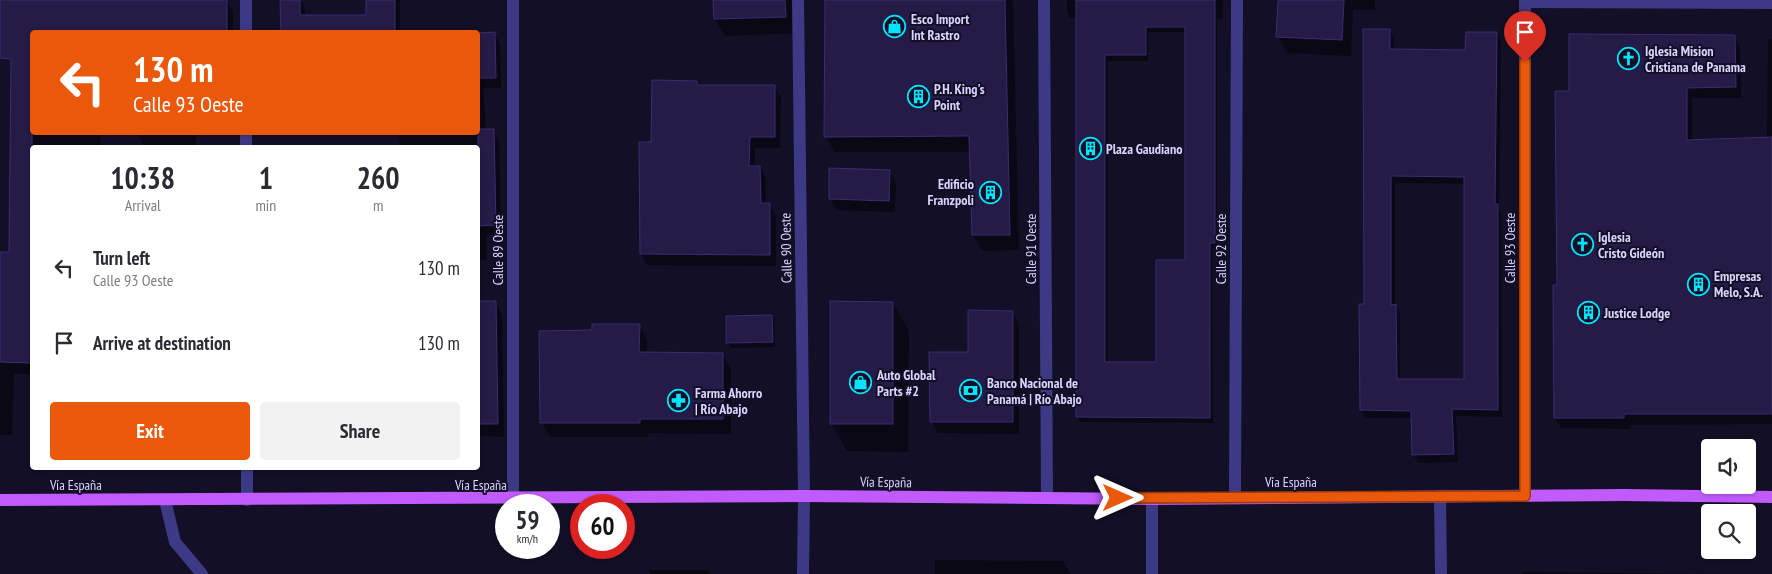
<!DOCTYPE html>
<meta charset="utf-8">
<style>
body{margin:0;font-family:"PT Sans Narrow",sans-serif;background:#f2f2f3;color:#2b2b33;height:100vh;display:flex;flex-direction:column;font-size:19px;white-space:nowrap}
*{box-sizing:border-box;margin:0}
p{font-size:16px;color:#7c7c81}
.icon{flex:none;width:28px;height:28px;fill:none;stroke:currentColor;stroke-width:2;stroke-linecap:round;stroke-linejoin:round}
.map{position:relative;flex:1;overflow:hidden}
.drawer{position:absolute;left:30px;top:145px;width:450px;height:325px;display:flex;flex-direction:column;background:#fff;border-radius:5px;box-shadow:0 1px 4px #0004}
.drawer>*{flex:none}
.top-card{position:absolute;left:30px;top:30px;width:450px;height:105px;border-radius:5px;box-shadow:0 1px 4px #0004;background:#ea580c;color:#fff;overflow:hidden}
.fabs{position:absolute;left:1701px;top:439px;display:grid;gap:10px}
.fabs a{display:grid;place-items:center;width:55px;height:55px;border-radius:5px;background:#fff;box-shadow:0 1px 4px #0004;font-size:25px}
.speed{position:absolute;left:495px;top:494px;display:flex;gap:10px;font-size:25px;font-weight:700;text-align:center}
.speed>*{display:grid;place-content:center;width:65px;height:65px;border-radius:50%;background:#fff;box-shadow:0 1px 4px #0004;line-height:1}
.speed small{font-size:12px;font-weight:400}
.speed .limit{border:8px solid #d22;background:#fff;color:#111}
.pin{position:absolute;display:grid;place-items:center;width:42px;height:42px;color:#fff;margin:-51px -21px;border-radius:50% 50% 50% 0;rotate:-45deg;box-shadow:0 0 5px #0007}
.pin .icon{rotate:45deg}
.me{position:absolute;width:55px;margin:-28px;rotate:90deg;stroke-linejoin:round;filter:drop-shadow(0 0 4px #0008)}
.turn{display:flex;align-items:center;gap:18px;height:105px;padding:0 20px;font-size:22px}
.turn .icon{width:65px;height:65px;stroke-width:2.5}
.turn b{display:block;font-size:35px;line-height:42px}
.eta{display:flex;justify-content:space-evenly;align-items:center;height:85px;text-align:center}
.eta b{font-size:30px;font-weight:700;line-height:35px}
.primary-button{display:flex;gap:10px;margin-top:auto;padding:10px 20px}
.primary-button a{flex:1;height:58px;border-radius:5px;background:#ea580c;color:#fff;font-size:20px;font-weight:700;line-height:58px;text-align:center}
.primary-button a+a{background:#f2f2f3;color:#2b2b33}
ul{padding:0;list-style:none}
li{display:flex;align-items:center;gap:15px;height:75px;padding:0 20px}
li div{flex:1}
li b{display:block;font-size:19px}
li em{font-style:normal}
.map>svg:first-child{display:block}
</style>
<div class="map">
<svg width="1772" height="574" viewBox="0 0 1772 574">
<rect width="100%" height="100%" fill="#130f26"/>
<g fill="#0007" fill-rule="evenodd">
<polygon points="0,0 226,0 233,12 233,32 32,32 32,132 101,132 100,148 32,148 32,374 14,374 12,435 0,435 0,254 11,254 13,17 0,16"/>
<polygon points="282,0 301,0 305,7 305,16 368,16 367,0 400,0 400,32 282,32"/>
<polygon points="714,0 794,0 795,33 725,36 715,19"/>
<polygon points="826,0 1013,0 1019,250 982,251 973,235 971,152 835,152 826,137"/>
<path d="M1067,0H1223L1222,19H1217V248H1212L1213,423L1080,422L1077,417V18H1070L1067,12ZM1148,32H1186V262L1157,363H1108V61H1148Z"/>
<polygon points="1279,0 1375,0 1375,10 1353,9 1351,56 1287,53 1278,36"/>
<path d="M1390,30L1394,38V50L1467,51L1497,34L1501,41L1499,208L1501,213L1502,417L1456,416L1458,462L1418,463L1414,455L1413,418H1366L1361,410L1360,306H1365ZM1395,183L1465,184L1466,380H1400V314L1395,305Z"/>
<polygon points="478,34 494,34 500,44 501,88 483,88 486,130 493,130 499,140 501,235 486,235 487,260 478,260 478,148 400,148 399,132 478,132"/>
<polygon points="1734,36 1740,47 1741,98 1692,98 1692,141 1767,138 1768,39 1772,39 1772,424 1630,425 1630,429 1561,428 1555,418 1559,286 1571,92"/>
<polygon points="696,83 698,86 774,86 781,97 780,148 755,148 755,167 760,167 766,178 766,205 769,205 776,216 776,266 647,265 641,254 641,143 652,143"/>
<polygon points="141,132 197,132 195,148 145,148 140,139"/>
<polygon points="889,171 896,183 895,212 837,210 830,199"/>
<polygon points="478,302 495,302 502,315 504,437 478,436"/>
<polygon points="893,303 909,331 908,452 847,451 831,423"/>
<polygon points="1013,312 1019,324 1019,434 938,433 931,421 969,354"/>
<polygon points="771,317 775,322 775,347 731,348 727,342"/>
<polygon points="639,325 647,340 647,354 722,354 731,369 731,434 648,433 647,437 550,437 542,422"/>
<polygon points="935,560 1063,561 1071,574 935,574"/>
<polygon points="650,570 709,570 711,574 601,574 650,574"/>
<polygon points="1523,572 1732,574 1523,574"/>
</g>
<g fill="#241b47" stroke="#3b2d73" fill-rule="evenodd">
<polygon points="0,0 227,0 227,32 32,32 32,363 0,362 0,252 9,252 11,59 0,58"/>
<polygon points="280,0 300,0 300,15 366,15 366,0 395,0 395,32 281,32"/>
<polygon points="713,0 785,0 786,17 714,19"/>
<polygon points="825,0 1005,0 1010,235 972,235 969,136 824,137"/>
<path d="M1076,0H1215V243H1210V418L1076,417ZM1146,27H1185V260H1156V362H1105V55H1146Z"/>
<polygon points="1278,0 1344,0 1342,40 1276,37"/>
<path d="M1363,29H1390V49L1465,50L1466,32H1497L1495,204H1498V410L1452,409L1454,454L1412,455L1411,411L1360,410L1359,304H1364ZM1391,176L1464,177V379H1397L1396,304L1391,305Z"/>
<polygon points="495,32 496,78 478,78 478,33"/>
<polygon points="1569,34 1735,35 1736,87 1687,88 1687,140 1772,137 1772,414 1624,414 1624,418 1554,418 1553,285 1557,285 1555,91 1569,91"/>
<polygon points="652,80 697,81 697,85 775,85 775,137 750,137 749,166 760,166 761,203 770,203 770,255 640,254 639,142 651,142"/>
<polygon points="478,129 494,129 496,225 478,226"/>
<polygon points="829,168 890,170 889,201 829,199"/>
<polygon points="478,301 496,301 498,424 478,424"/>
<polygon points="830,301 893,302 893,424 830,424"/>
<polygon points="968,310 1013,311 1013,422 930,422 929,352 968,352"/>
<polygon points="772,315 773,342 726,343 726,316"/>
<polygon points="592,324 640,324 639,352 723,353 723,419 640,419 640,423 540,423 539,331 592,330"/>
</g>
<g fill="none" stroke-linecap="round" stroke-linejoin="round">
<g stroke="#3d3a85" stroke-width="12">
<polyline points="246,0 246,32"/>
<polyline points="513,0 513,500"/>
<polyline points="798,0 804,496 803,574"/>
<polyline points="1044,0 1047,498"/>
<polyline points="1525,0 1525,496"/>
<polyline points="1525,2 1772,3"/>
<polyline points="246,132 246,148"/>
<polyline points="247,468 247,500"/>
<polyline points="1440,496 1441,574"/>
<polyline points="1235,497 1237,0"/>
<polyline points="1152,499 1152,574"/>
<polyline points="165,500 175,542 202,574"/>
</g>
<polyline stroke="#c25bff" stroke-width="12" points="0,500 804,496 1152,499 1624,495 1772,497"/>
</g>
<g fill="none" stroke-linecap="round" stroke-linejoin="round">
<defs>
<polyline id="route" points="1118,498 1525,496 1525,62"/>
</defs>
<use href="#route" stroke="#983908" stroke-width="12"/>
<use href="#route" stroke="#ea580c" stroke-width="9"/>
</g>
<defs>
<symbol id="shop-ring" viewBox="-11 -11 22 22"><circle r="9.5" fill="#130f26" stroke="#00e5ff" stroke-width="1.5"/><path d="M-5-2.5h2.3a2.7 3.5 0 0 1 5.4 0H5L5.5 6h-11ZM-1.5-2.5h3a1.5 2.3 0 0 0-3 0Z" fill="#00e5ff"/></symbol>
<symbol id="church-ring" viewBox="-11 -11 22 22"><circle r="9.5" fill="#130f26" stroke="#00e5ff" stroke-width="1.5"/><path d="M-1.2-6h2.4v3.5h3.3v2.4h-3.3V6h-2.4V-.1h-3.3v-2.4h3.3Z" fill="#00e5ff"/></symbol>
<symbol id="building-ring" viewBox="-11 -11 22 22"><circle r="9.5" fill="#130f26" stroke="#00e5ff" stroke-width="1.5"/><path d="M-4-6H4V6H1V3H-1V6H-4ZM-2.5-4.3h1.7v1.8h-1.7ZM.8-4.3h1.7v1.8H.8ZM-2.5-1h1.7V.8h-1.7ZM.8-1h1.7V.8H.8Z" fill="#00e5ff"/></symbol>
<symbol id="bank-ring" viewBox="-11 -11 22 22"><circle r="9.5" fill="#130f26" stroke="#00e5ff" stroke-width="1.5"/><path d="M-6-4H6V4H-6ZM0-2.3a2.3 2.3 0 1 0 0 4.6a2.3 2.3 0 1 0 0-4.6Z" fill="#00e5ff"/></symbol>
<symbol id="pharmacy-ring" viewBox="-11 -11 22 22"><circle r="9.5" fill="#130f26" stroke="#00e5ff" stroke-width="1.5"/><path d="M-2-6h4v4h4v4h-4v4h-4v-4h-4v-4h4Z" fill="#00e5ff"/></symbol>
</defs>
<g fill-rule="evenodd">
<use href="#shop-ring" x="882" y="14" width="25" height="25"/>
<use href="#church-ring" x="1616" y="46" width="25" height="25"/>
<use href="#building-ring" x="906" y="84" width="25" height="25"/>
<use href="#building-ring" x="1078" y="136" width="25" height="25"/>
<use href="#building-ring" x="978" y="180" width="25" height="25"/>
<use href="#church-ring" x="1570" y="232" width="25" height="25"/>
<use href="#building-ring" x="1686" y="272" width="25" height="25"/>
<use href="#building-ring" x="1576" y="300" width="25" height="25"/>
<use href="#shop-ring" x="848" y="370" width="25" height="25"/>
<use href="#bank-ring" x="958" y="378" width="25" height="25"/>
<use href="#pharmacy-ring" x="666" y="388" width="25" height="25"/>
</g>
<g text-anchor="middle" stroke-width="4" stroke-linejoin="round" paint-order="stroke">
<g font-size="14" font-weight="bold" fill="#d9d4ff" stroke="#130f26" text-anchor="start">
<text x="911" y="24">Esco Import<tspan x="911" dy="16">Int Rastro</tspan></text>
<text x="1645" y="56">Iglesia Mision<tspan x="1645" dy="16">Cristiana de Panama</tspan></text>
<text x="934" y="94">P.H. King's<tspan x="934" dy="16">Point</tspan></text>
<text x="1106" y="154">Plaza Gaudiano</text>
<text x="974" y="189" text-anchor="end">Edificio<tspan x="974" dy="16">Franzpoli</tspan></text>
<text x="1598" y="242">Iglesia<tspan x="1598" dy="16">Cristo Gideón</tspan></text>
<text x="1714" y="281">Empresas<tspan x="1714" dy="16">Melo, S.A.</tspan></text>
<text x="1604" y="318">Justice Lodge</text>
<text x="877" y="380">Auto Global<tspan x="877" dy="16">Parts #2</tspan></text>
<text x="987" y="388">Banco Nacional de<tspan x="987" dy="16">Panamá | Río Abajo</tspan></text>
<text x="695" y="398">Farma Ahorro<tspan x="695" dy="16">| Río Abajo</tspan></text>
</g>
<g font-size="14" fill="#d9d4ff" stroke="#130f26">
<text transform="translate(786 248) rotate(-91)" y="5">Calle 90 Oeste</text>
<text transform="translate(1510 248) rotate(-90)" y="5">Calle 93 Oeste</text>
<text transform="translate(1031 249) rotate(-90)" y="5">Calle 91 Oeste</text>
<text transform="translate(1221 249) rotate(-90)" y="5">Calle 92 Oeste</text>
<text transform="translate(498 250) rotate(-90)" y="5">Calle 89 Oeste</text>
<text transform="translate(886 482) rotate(1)" y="5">Vía España</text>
<text x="1291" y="487">Vía España</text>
<text x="76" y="490">Vía España</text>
<text x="481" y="490">Vía España</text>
</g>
</g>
</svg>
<div class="fabs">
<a><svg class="icon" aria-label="sound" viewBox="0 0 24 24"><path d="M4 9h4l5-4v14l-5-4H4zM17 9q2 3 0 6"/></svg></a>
<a><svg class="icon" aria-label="search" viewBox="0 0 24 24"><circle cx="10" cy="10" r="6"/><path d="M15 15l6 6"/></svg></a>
</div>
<div class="speed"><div>59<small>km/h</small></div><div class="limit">60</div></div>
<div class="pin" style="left:1525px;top:62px;background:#d93025"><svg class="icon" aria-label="arrive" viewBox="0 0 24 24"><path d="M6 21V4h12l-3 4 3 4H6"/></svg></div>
<svg class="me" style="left:1118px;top:498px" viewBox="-20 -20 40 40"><path d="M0-17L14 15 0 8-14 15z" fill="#ea580c" stroke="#fff" stroke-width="4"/></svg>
<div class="top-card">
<div class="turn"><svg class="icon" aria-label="left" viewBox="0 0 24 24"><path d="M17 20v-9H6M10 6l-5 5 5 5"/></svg><div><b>130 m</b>Calle 93 Oeste</div></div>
</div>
<section class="drawer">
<div class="eta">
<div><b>10:38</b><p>Arrival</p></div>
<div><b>1</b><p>min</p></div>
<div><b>260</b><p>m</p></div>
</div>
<ul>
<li><svg class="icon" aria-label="left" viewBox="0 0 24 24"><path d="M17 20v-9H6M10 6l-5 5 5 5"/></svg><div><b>Turn left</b><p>Calle 93 Oeste</p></div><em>130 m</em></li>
<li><svg class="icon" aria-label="arrive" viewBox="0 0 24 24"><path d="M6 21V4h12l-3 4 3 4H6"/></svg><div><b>Arrive at destination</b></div><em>130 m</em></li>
</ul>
<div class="primary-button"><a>Exit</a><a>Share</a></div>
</section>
</div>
